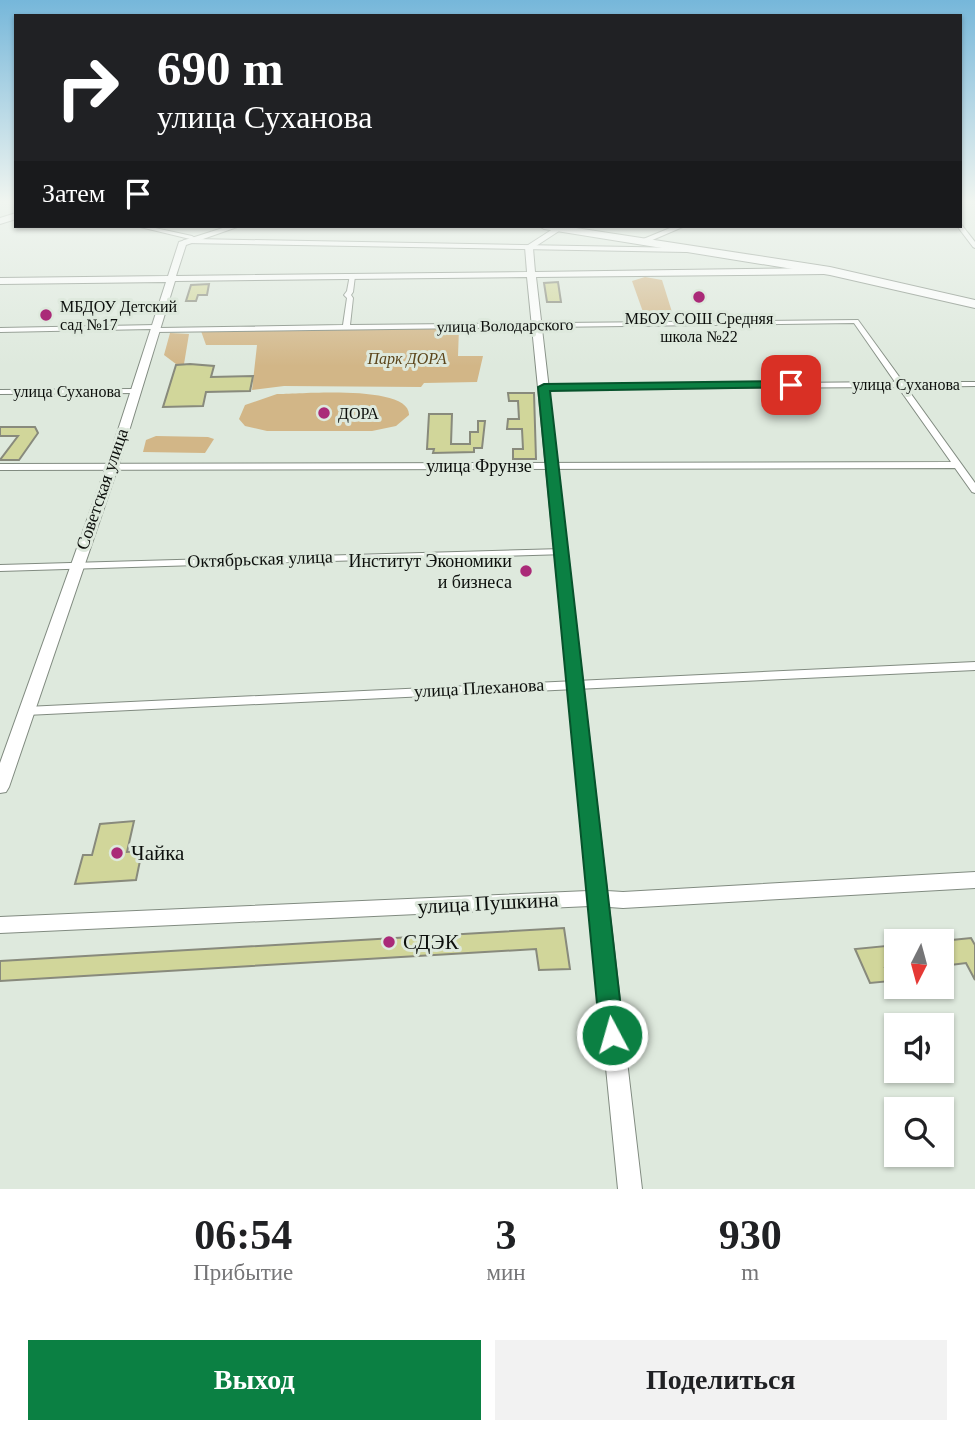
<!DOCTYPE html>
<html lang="ru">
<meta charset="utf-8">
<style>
body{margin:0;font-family:"Times New Roman",serif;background:#f2f2f2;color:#202124;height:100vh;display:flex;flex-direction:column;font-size:26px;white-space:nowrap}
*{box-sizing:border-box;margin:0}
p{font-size:23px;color:#757577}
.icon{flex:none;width:38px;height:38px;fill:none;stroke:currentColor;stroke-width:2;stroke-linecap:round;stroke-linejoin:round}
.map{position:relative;height:1189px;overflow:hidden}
.panel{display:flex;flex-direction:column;background:#fff;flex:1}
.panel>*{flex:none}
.banner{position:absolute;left:14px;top:14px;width:948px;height:214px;border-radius:0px;box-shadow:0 2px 5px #0004;background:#202124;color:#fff;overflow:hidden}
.needle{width:46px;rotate:186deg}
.fabs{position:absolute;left:884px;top:929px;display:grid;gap:14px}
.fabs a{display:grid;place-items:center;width:70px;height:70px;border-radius:0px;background:#fff;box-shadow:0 2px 5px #0004;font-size:35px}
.pin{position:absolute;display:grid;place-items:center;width:60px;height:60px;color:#fff;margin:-30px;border-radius:14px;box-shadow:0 4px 10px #0006}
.me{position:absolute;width:77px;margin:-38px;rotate:354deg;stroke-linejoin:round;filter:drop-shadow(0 0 5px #0008)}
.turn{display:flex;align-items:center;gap:24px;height:147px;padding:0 28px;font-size:32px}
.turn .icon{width:91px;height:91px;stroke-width:2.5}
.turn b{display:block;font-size:49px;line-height:60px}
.then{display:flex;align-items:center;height:66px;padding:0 28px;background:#0003;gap:14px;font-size:26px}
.eta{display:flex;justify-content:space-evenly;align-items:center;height:119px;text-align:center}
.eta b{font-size:42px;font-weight:700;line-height:49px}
.cta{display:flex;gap:14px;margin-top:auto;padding:14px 28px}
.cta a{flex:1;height:80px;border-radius:0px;background:#0b8043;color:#fff;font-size:28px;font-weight:700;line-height:80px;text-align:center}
.cta a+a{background:#f2f2f2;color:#202124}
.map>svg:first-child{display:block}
</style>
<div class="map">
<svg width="975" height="1189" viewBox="0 0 975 1189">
<rect width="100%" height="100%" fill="#dee9dd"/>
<g fill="#d2b687">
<polygon points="645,277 662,280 672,312 659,315 643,312 632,281"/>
<polygon points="459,328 458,356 483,356 477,382 424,383 421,387 284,386 252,390 257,345 206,345 201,331"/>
<polygon points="170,333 189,334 184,364 176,364 164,355"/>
<path d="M277,394C300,394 410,384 409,415L396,426L372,431H267L245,426L239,419L245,405Z"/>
<polygon points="156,436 208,437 214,439 205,453 143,452 146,440"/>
</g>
<g fill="#d1d69a" stroke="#888a7c" stroke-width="2">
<polygon points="558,282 561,302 547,302 544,283"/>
<polygon points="209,284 207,295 198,295 196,301 186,301 191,285"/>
<polygon points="190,364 214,366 211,377 253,376 250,391 206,392 203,406 163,407 176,365"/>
<polygon points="508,393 534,393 536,459 513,459 513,449 523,449 522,429 507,429 508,419 519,419 518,401 509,401"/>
<polygon points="429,414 452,414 451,444 470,444 470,432 478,432 478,421 485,421 482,448 474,448 474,452 433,453 434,449 427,449"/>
<polygon points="0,427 35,427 38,433 19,460 0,460 18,436 0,436"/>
<polygon points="134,821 127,852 142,851 136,880 75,884 83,855 92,855 100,824"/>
<polygon points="564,928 570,969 539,970 536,949 0,981 0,961"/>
<polygon points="971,938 975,945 975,980 966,963 942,966 942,941"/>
<polygon points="896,945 896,967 885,968 891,981 870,983 855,949"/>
</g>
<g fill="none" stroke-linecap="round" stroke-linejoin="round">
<defs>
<g id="street">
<polygon points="961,224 975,242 975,248 973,247 957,226"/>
<polygon points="136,226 146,226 192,236 195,238 194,239 687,248 690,250 687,252 186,243 183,241 184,240 190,239"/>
<polygon points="350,275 355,276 353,292 351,295 353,298 350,325 858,320 903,382 975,382 975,386 906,387 975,483 975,493 972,492 955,468 0,470 0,464 951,462 898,387 544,389 540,387 544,385 895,382 854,323 154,332 151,329 0,332 0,328 156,325 159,328 343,325 347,298 344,295 347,291"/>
<polygon points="134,389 138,391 137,393 0,394 0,390"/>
<polygon points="562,549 566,550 567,552 566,554 0,571 0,565"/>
<polygon points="975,662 975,670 26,715 22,714 20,711 22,708 26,707"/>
</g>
<g id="secondary">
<polygon points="229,226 240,226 186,245 176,276 527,272 525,247 556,227 559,227 559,231 533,248 535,272 825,268 829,271 825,274 536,277 607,891 623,892 975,872 975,888 623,908 609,907 642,1189 618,1189 590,906 0,933 0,917 588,891 527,277 175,281 118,467 9,787 6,792 0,793 0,763 106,467 166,282 0,284 0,278 168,276 179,242"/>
<polygon points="675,226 685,226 643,244 636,242"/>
</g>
<polygon id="primary" points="16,213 16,219 0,224 0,218"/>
<polygon id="highway" points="539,226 563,226 830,267 975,300 975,308 830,275 544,229"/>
</defs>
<use href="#street" stroke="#818b80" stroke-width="2"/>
<use href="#secondary" stroke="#818b80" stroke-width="2"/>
<use href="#primary" stroke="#818b80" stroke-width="2"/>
<use href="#highway" stroke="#818b80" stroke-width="2"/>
<use href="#street" fill="#fff" fill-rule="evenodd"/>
<use href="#secondary" fill="#fff" fill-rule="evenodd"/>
<use href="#primary" fill="#fff" fill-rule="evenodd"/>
<use href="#highway" fill="#fff" fill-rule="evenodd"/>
</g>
<linearGradient id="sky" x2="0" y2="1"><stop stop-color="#76b7da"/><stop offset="0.55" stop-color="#f0f5f0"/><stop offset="1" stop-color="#f0f5f0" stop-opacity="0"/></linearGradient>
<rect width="975" height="366" fill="url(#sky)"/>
<polygon fill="#0b8043" stroke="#07532c" stroke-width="2" points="791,381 795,382 795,387 550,391 624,1035 620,1043 612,1046 603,1043 600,1035 538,387 544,384"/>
<g fill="#aa2a78" stroke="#dee9dd" stroke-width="2.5">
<circle cx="699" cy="297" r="7"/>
<circle cx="46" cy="315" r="7"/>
<circle cx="324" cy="413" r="7"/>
<circle cx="526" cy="571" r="7"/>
<circle cx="117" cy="853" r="7"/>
<circle cx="389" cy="942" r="7"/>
</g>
<g text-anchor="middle" stroke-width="6" stroke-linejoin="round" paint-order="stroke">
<g font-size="16" fill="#0c0f0c" stroke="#dee9dd" text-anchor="start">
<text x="60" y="312">МБДОУ Детский<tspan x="60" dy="18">сад №17</tspan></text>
<text x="699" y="324" text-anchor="middle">МБОУ СОШ Средняя<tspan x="699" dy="18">школа №22</tspan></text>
<text x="338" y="419">ДОРА</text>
</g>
<g font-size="16" fill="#0c0f0c" stroke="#dee9dd">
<text transform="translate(505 325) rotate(-1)" y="6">улица Володарского</text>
<text x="906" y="390">улица Суханова</text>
<text x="67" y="397">улица Суханова</text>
</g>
<g font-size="16" font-style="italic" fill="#5b451b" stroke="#dee9dd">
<text x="407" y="364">Парк ДОРА</text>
</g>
<g font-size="18" fill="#0c0f0c" stroke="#dee9dd">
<text x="479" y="472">улица Фрунзе</text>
<text transform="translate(102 489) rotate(-71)" y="6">Советская улица</text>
<text transform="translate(260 559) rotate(-2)" y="6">Октябрьская улица</text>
<text transform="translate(479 688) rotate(-3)" y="6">улица Плеханова</text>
</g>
<g font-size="18" fill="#0c0f0c" stroke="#dee9dd" text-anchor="end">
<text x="512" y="567">Институт Экономики<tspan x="512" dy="21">и бизнеса</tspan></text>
</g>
<g font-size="21" fill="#0c0f0c" stroke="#dee9dd" text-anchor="start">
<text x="131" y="860">Чайка</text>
<text x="403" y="949">СДЭК</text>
</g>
<g font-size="21" fill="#0c0f0c" stroke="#dee9dd">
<text transform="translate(488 903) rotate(-3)" y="7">улица Пушкина</text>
</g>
</g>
</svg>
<div class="fabs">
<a><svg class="needle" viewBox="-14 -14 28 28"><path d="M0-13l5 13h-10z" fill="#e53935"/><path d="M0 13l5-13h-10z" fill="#757577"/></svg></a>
<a><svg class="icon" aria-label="sound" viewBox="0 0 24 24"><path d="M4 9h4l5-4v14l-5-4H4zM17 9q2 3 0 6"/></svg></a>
<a><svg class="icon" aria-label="search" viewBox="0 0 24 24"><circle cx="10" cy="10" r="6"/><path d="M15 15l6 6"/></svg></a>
</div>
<div class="pin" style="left:791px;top:385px;background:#d93025"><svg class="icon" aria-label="arrive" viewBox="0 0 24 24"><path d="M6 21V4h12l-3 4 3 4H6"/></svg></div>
<svg class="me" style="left:612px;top:1035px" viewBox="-20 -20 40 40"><circle r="17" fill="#0b8043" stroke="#fff" stroke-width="3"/><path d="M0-11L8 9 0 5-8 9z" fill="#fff"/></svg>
<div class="banner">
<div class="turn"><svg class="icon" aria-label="right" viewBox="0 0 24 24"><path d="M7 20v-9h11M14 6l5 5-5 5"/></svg><div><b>690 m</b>улица Суханова</div></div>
<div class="then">Затем<svg class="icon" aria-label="arrive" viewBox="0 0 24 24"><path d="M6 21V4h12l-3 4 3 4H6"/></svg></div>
</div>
</div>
<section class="panel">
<div class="eta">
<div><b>06:54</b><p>Прибытие</p></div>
<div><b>3</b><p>мин</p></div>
<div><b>930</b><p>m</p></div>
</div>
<div class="cta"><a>Выход</a><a>Поделиться</a></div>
</section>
